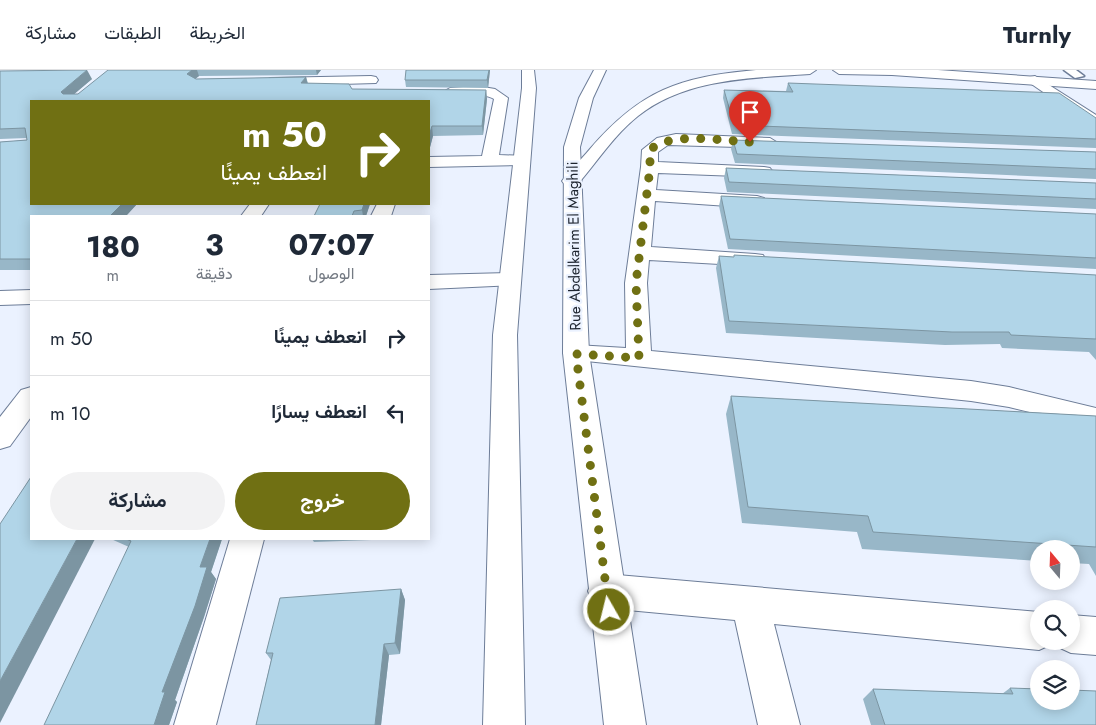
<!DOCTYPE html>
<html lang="ar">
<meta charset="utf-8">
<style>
body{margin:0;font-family:Jost,Vazirmatn,sans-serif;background:#f2f2f3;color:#1f2937;direction:rtl;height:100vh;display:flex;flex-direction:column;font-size:19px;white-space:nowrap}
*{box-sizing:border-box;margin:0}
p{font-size:16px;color:#747a83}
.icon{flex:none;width:28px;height:28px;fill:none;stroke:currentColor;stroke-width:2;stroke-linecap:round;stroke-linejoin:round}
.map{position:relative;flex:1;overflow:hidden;direction:ltr}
.details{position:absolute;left:30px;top:145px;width:400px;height:325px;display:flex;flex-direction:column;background:#fff;border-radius:0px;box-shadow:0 2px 12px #0003;direction:rtl}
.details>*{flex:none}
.guide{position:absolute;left:30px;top:30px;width:400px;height:105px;border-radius:0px;box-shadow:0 2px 12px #0003;direction:rtl;background:#707013;color:#fff;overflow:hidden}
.needle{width:32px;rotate:341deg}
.tools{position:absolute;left:1030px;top:470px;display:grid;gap:10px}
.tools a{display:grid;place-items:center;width:50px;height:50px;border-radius:50%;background:#fff;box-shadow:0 2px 12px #0003;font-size:25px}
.pin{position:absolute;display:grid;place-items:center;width:42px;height:42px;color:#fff;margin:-51px -21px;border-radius:50% 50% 50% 0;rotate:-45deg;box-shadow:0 0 5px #0007}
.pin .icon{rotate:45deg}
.me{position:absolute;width:55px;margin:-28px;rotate:352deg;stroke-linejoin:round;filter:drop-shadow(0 0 4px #0008)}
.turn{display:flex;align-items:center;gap:18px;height:105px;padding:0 20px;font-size:22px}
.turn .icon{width:65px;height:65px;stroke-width:2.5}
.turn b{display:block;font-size:35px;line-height:42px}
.eta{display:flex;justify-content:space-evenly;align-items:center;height:85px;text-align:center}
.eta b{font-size:30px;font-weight:700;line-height:35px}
.primary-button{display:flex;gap:10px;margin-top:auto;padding:10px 20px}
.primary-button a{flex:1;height:58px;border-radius:30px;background:#707013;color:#fff;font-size:20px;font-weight:700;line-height:58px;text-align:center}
.primary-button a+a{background:#f2f2f3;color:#1f2937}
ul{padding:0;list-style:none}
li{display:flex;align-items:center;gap:15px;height:75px;padding:0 20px;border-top:1px solid #e0e1e3}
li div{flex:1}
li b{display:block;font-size:19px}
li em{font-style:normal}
header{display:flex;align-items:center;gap:30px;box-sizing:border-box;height:70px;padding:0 25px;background:#fff;border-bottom:1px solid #e0e1e3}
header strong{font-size:24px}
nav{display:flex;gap:28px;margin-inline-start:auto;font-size:18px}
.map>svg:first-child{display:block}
</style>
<header>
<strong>Turnly</strong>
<nav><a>الخريطة</a><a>الطبقات</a><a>مشاركة</a></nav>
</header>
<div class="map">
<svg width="1096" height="655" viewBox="0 0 1096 655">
<rect width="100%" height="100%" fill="#ebf2ff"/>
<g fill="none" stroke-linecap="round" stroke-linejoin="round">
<defs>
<polygon id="lane" points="1064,0 1076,0 1084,6 1075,8"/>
<g id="street">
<polygon points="371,6 376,7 378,10 376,13 270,16 263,12 270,8"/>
<polygon points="1035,6 1096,45 1096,57 1091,55 1030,13 1028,10 1030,7"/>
<path d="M477,16L495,19L508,28L499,85L527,86L529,90L527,94L521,95L429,97V87L482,86L494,29C480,20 451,31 443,22L450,18Z"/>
<polygon points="676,64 770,68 778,73 770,78 668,75 658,82 658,92 764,97 770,98 773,102 770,106 764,107 658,103 656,120 757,126 764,128 766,132 764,136 757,138 655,131 651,177 755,184 763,185 766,190 763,195 755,196 649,190 647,213 651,281 971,311 1009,317 1096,338 1096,358 1009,337 971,331 567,289 563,283 567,277 576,275 626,278 625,213 641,97 642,80 657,68"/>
<polygon points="250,134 269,134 261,146 241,146"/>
<polygon points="377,134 395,134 391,146 371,146"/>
<polygon points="509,203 517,205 520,210 517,215 429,219 429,205"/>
<polygon points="31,220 31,234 0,235 0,221"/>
<polygon points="31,317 31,347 10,376 0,379 0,347 21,320"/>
<polygon points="230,469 264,469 216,655 174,655"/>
<polygon points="606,504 1039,542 1039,571 1054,571 1052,574 1039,580 774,554 800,655 758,655 735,550 606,538 593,533 588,521 593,509"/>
<polygon points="1071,545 1096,547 1096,585 1071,583 1058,577 1055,571 1071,571"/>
</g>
<g id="secondary">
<polygon points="522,0 534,0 536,18 517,265 525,655 483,655 493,265 522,18"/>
<polygon points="594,0 606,0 593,28 580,77 589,283 646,655 604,655 563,283 564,77 579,28"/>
</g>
<g id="primary">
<path d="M756,0H816L810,4C752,8 686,8 638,46C614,65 597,92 577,115H565L562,111C570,100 581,90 590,79C641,20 679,7 756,0Z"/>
<polygon points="833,0 938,0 1096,11 1096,19 892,5 839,4"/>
</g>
</defs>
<use href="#lane" stroke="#6d7d98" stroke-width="3"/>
<use href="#street" stroke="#6d7d98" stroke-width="2"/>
<use href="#secondary" stroke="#6d7d98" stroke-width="2"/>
<use href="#primary" stroke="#6d7d98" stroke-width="2"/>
<use href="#lane" fill="#fff" fill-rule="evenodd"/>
<use href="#street" fill="#fff" fill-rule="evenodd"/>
<use href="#secondary" fill="#fff" fill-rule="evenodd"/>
<use href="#primary" fill="#fff" fill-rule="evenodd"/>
</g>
<g fill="#98b7c8">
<polygon points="129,0 321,0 317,5 199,6 195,9 306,7 308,13 352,19 486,20 487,29 483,65 433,66 429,81 429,31 31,31 31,134 137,134 126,146 31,146 31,200 0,200 0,72 27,70 27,68 0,69 0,1 92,9 74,24 78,24"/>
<polygon points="417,0 490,0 488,18 406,17 405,10"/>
<polygon points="788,13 1096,48 1096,78 732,64 723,28 724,20 786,21"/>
<polygon points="733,70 1096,82 1096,109 735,93 731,79"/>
<polygon points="726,98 1096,113 1096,139 727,122 724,108"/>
<polygon points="721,126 1096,144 1096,199 728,179 719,136"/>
<polygon points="370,134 366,146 314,146"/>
<polygon points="734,185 1096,205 1096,290 1089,282 1002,278 1000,274 945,275 726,263 716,198 719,186 734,187"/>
<polygon points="731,326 1096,346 1096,506 1089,494 1071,493 1071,479 1039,479 1039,491 862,479 857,462 742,453 726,344"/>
<polygon points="111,469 222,469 211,502 216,509 204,547 175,630 177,632 169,655 129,477"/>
<polygon points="312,469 400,469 314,472"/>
<polygon points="401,519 405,530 400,584 389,585 381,655 256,655 271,590 266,583"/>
<polygon points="1010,618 1096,655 871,655 863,629 873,619 1002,624"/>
</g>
<g fill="#7c95a2">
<polygon points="87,0 92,9 66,31 61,22"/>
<polygon points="192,0 197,0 199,6 190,13 187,4"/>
<polygon points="316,0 321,0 317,5"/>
<polygon points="489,0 490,0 488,18 487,10"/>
<polygon points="306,7 308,16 301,13"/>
<polygon points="486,20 487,29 483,65 482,56"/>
<polygon points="432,56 433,66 429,81 429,66"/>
<polygon points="122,134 137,134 126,146 110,146"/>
<polygon points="364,134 370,134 366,146 363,146 362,140"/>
<polygon points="77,469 95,469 0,653 0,611"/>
<polygon points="210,469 222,469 211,502 216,509 204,547 175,630 177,632 169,655 154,655 162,622 200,497"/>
<polygon points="401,519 405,530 400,584 395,573"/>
<polygon points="384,574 389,585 381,655 375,655"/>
</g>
<g fill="#b1d5e8" stroke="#7c95a2">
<polygon points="87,0 61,22 63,24 78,24 108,0 192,0 187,4 196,9 306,7 301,13 349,14 352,19 486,20 482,56 432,56 429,66 429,31 31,31 31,134 122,134 110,146 31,146 31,189 0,189 0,72 27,70 25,58 0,59 0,1"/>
<polygon points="406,0 489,0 487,10 405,10"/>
<polygon points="788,13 1059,23 1096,48 1096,69 734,55 724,20 793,22"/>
<polygon points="733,70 1096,82 1096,99 737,84"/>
<polygon points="726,98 1096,113 1096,129 729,112"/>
<polygon points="721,126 1096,144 1096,188 730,169"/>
<polygon points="320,134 364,134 362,140 354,141 352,146 314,146"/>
<polygon points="734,185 1096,205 1096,269 1011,265 1009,262 952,262 729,251 719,186 734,187"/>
<polygon points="731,326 1096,346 1096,477 873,462 868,446 748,437"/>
<polygon points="31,407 31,469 77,469 0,611 0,454"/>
<polygon points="126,469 210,469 200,497 207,497 195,536 162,622 165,622 154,655 44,655 131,471"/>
<polygon points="401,519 395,573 384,574 375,655 256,655 273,583 266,583 280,528"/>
<polygon points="1010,618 1039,619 1039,631 1071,631 1071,620 1096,621 1096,655 885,655 873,619 1013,624"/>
</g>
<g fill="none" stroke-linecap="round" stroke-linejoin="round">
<path stroke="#707013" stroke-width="9" stroke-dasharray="0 16.2" d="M609,540L576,284L639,288L636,213L650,98V80C671,61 723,71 750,72"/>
</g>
<g text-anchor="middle" stroke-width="4.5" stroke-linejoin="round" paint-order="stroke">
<g font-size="15" fill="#1d242f" stroke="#ebf2ff">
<text transform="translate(574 176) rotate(-91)" y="5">Rue Abdelkarim El Maghili</text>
</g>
</g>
</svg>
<div class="tools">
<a><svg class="needle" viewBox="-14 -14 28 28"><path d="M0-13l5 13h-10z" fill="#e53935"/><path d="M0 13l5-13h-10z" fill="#747a83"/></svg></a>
<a><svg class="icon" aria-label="search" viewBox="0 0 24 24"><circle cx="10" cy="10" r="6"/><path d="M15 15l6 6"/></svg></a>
<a><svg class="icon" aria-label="layers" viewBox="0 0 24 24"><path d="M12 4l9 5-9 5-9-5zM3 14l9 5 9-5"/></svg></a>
</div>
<div class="pin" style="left:750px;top:72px;background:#d93025"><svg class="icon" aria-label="arrive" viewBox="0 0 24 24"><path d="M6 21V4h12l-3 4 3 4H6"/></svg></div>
<svg class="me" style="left:609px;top:540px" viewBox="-20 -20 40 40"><circle r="17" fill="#707013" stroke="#fff" stroke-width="3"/><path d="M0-11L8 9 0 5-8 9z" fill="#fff"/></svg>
<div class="guide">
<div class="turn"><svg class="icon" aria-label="right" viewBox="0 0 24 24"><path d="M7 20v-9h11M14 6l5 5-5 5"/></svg><div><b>50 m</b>انعطف يمينًا</div></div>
</div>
<section class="details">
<div class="eta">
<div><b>07:07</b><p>الوصول</p></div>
<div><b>3</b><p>دقيقة</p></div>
<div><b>180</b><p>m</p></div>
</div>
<ul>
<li><svg class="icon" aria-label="right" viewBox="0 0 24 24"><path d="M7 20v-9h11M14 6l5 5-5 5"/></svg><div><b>انعطف يمينًا</b></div><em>50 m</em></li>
<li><svg class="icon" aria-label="left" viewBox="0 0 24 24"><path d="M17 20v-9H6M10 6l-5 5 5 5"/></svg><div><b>انعطف يسارًا</b></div><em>10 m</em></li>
</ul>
<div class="primary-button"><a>خروج</a><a>مشاركة</a></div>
</section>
</div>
